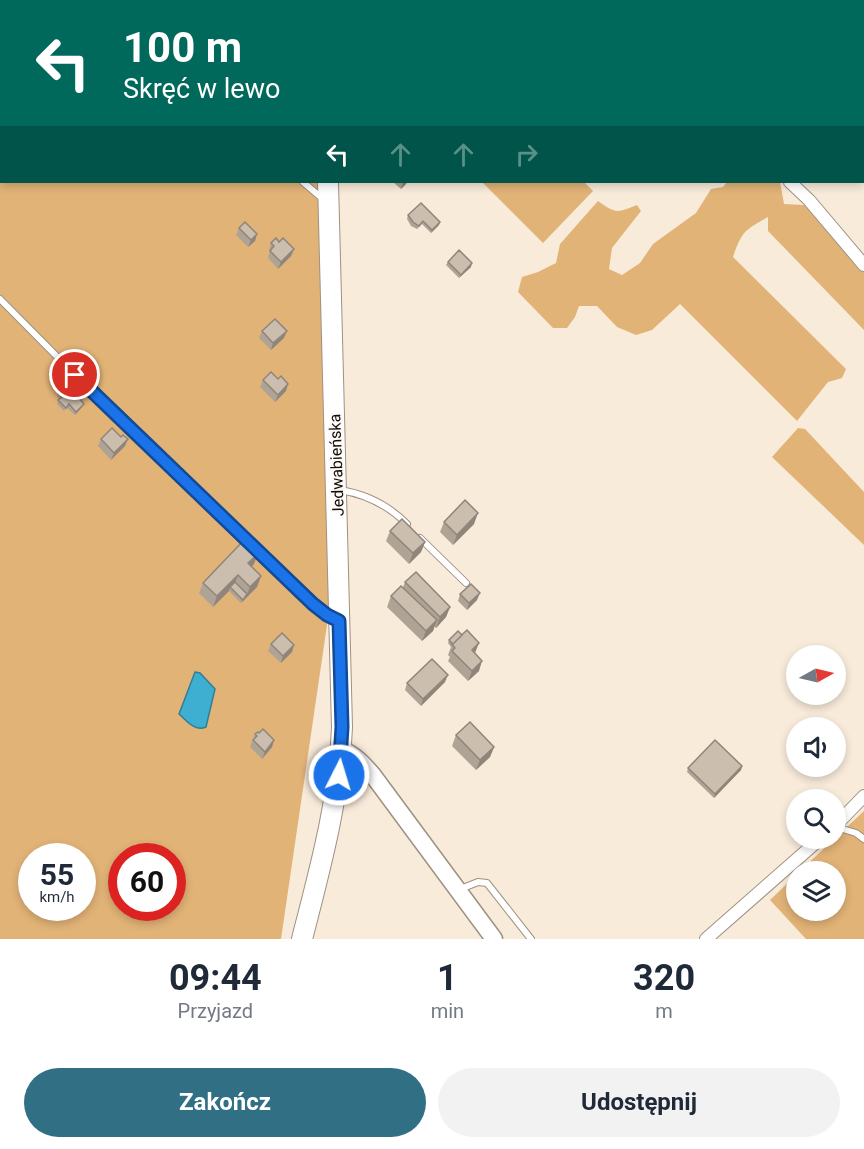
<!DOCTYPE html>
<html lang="pl">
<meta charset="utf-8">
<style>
body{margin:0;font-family:Roboto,sans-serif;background:#f2f2f3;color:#1f2937;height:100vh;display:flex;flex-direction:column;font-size:22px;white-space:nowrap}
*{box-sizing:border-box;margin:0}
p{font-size:20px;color:#747a83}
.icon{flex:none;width:33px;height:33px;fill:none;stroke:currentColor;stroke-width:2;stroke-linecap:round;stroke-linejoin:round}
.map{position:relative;height:939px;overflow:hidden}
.panel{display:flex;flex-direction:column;background:#fff;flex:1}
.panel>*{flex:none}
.top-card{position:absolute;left:0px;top:0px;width:864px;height:183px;box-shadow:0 3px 9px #0003;background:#00695c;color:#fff;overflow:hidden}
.needle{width:39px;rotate:82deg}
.controls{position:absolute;left:786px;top:645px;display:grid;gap:12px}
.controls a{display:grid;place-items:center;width:60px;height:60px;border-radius:50%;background:#fff;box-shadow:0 3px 9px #0003;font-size:30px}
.speed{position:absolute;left:18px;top:843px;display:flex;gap:12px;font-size:30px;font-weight:700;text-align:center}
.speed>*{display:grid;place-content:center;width:78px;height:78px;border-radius:50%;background:#fff;box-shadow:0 3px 9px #0003;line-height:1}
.speed small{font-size:15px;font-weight:400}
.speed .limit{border:9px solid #d22;background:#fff;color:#111}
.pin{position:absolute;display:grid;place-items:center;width:51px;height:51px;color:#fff;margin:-26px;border:3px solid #fff;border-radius:50%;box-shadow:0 2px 6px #0007}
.me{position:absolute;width:66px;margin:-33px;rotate:5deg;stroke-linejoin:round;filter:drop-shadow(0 0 4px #0008)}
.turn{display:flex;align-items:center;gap:21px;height:126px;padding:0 24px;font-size:27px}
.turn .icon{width:78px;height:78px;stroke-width:2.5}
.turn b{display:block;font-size:42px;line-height:51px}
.lanes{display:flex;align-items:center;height:57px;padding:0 24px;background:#0003;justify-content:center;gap:30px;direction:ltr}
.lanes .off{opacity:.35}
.eta{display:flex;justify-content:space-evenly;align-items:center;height:102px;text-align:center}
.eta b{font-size:36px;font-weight:700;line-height:42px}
.button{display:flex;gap:12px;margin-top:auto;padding:12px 24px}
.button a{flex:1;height:69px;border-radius:36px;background:#306f84;color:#fff;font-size:24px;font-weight:700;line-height:69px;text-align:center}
.button a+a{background:#f2f2f3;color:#1f2937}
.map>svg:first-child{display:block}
</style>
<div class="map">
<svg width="864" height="939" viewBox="0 0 864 939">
<rect width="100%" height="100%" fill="#f9ebda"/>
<g fill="#e2b377" fill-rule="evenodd">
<path d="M0,0H324L2,2V182H324L332,591L281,939H0ZM32,856H82V908H32ZM122,856H172V908H122Z"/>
<polygon points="691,0 864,0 864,122 863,123 862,2 690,1"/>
<polygon points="482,182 584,182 593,191 543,243"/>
<path d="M727,182H780L784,204L804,205L812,208L864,272V330L768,231V217C745,230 742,231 733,257L846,369L842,378L828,382L797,421L680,304L652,330L636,335L617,327L597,306H579L575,317L567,328H553L518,292L522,277L538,272L556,263L560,244L598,201C616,214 617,213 637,205L641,211L612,248L609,269L622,275L640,263L653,244L696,213L711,189L723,187Z"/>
<polygon points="798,428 805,429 864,492 864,545 772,457"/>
<polygon points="864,811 864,939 806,939 770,900 796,875 796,910 836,910 836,872 800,871"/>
</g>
<path fill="#3eaed1" stroke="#317e95" stroke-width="1.5" d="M195,672L200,673L215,689L206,727C195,732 187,721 179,714Z"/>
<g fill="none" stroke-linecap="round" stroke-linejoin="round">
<defs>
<g id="service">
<polyline points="90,0 93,2"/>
<polyline points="660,0 661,2"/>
<polyline points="75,2 77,0"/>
<polyline points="303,182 323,199"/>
<polyline points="0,299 104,404 313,604 335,619"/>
<path d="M340,490C365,494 389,506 407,524"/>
<polyline points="420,538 466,583"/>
<polyline points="836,827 856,833 864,839"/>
<polyline points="458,890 478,882 487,883 531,939"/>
</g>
<g id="minor">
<polyline points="486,0 488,2"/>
<polyline points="790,182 809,200 864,265"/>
<polyline points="836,825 864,796"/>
<polyline points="706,939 821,838"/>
</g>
<path id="secondary" d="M341,749C354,754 363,764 372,774L494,939"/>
<g id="primary">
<polyline points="324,0 324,2"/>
<path d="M302,939C320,869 339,800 342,727L328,182"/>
</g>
</defs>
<use href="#service" stroke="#9e9181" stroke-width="8"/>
<use href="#minor" stroke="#9e9181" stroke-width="14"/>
<use href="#secondary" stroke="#9e9181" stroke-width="19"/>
<use href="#primary" stroke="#9e9181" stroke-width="22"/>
<use href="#service" stroke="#fff" stroke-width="6"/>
<use href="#minor" stroke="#fff" stroke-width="12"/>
<use href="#secondary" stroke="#fff" stroke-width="16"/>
<use href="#primary" stroke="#fff" stroke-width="20"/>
</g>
<g fill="#afa396">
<polygon points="248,0 273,0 272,2 250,2"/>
<polygon points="369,0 381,0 380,2 370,2"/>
<polygon points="393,182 407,182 406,184 401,189"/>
<polygon points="408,215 439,225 431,233 422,224 417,229 411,226 407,219"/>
<polygon points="239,228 257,234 255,241 248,247 236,235"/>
<polygon points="279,242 294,249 291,256 278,269 268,258 270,251 269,250 271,243"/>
<polygon points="448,262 471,267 459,278 446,265"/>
<polygon points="262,331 284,338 271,350 259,338"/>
<polygon points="263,380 286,391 275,402 260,387"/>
<polygon points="59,392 82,407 75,415 67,408 64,411 57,404 59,399 57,396"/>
<polygon points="121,437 125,446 111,460 98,446 101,439"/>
<polygon points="444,522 474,524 453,545 440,532"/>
<polygon points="390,531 425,542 421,552 409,564 386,541"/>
<polygon points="254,564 252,567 261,576 257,587 241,603 229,591 213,607 199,593 203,583"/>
<polygon points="405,582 450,607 446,617 436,628 434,626 433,631 422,641 387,607 391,596 403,587"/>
<polygon points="460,594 477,600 467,610 458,601"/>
<polygon points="449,640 475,653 479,671 468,681 448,661 450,657 448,655 451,647 448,643"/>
<polygon points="271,644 294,645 292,652 281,663 268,651"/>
<polygon points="445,682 421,706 405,690 407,683"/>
<polygon points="259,733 274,740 272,747 262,759 250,747 255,734"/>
<polygon points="456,735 494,747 490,757 476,770 452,746"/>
<polygon points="742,766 741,770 714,798 687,772 688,768"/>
</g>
<g fill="#8f857a">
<polygon points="403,182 407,182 406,184 401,189"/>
<polygon points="440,222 439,225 431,233 432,230"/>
<polygon points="257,234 255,241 248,247 251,240"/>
<polygon points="294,249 291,256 278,269 281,262"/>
<polygon points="472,263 471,267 459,278 461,275"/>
<polygon points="287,331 284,338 271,350 273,343"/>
<polygon points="288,384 286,391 275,402 278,395"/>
<polygon points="84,404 82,407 75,415 76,412"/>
<polygon points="128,439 125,446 111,460 114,453"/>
<polygon points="478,513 474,524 453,545 457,535"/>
<polygon points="425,542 421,552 409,564 413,553"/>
<polygon points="258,554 254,564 245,574 248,563"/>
<polygon points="238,575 234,586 230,587 229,591 213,607 217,596"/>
<polygon points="261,576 257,587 241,603 247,594 250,587"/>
<polygon points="480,593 477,600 467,610 469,603"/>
<polygon points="450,607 446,617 436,628 440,617"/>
<polygon points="437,620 433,631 422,641 426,631"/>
<polygon points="479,643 475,653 472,650"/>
<polygon points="294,645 292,652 281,663 283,656"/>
<polygon points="482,661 479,671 468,681 472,671"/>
<polygon points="448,675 445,682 421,706 423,699"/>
<polygon points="274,740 272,747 262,759 265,752"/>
<polygon points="494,747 490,757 476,770 480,760"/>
<polygon points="742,766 741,770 714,798 715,794"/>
</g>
<g fill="#ccbeae" stroke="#8f857a" stroke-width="1.5">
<polygon points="32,0 43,0 45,2 32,2 33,1"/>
<polygon points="80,0 89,0 90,2 82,2"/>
<polygon points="227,0 242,0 241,2 229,2"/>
<polygon points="258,0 270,0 268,2 259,2"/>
<rect x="290" y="0" width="11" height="2"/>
<polygon points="403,0 417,0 419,2 402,2"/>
<polygon points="2,92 2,116 0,117 0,94"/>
<polygon points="421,203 440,222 432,230 423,221 419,226 413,222 408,215"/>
<polygon points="245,222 257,234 251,240 239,228"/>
<polygon points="276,238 279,242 283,238 294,249 281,262 270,251 274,246 271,243"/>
<polygon points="459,250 472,263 461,275 448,262"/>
<polygon points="275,319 287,331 273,343 262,331"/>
<polygon points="271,372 278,379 281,376 288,384 278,395 263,380"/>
<polygon points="68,385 84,404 76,412 69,404 66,408 58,400 62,397 59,392"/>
<polygon points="112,428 121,437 123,435 128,439 114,453 101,439"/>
<polygon points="465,500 478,513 457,535 444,522"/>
<polygon points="402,519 425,542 413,553 390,531"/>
<polygon points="244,540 258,554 248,563 261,576 250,587 238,575 217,596 203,583"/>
<polygon points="416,572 450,607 440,617 405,582"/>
<polygon points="235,582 247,594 243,600 230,587"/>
<polygon points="471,584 480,593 469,603 460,594"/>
<polygon points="401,586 437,620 426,631 391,596"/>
<polygon points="467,630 479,643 472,650 482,661 472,671 452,651 455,648 452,644"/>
<polygon points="458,631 462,635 453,644 449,640"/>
<polygon points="282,633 294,645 283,656 271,644"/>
<polygon points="432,659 448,675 423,699 407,683"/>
<polygon points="470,722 494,747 480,760 456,735"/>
<polygon points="263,729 274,740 265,752 253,740 257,736 255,734 258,732 259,733"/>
<polygon points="715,740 742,766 715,794 688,768"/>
</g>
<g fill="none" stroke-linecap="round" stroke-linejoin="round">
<defs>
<polyline id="route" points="75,375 313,604 327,615 339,621 342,727 339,775"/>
</defs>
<use href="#route" stroke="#114b97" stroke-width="15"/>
<use href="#route" stroke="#1a73e8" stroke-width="10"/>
</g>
<g text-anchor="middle" stroke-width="4.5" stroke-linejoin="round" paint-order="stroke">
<g font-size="16" fill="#120d08" stroke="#fdfaf7">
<text transform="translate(336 465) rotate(-92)" y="6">Jedwabieńska</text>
</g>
</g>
</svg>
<div class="controls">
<a><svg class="needle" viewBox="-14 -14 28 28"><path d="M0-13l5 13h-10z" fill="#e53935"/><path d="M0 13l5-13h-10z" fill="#747a83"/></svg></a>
<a><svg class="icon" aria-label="sound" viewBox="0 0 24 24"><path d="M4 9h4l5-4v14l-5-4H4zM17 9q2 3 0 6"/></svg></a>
<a><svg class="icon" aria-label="search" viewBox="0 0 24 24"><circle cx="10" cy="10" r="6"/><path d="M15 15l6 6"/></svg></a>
<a><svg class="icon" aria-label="layers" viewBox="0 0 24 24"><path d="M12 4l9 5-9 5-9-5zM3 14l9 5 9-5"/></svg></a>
</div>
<div class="speed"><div>55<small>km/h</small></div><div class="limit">60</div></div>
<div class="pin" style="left:75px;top:375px;background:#d93025"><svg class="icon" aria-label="arrive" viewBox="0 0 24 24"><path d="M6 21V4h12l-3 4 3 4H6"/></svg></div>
<svg class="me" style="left:339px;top:775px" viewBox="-20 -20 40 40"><circle r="17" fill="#1a73e8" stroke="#fff" stroke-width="3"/><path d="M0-11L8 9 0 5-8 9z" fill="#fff"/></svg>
<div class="top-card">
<div class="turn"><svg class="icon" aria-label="left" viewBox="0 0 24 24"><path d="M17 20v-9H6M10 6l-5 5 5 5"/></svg><div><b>100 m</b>Skręć w lewo</div></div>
<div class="lanes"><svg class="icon" aria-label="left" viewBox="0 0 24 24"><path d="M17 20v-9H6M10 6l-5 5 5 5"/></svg><svg class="icon off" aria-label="ahead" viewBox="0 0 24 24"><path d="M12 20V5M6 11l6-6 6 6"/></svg><svg class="icon off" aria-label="ahead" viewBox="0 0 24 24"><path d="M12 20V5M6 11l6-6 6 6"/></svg><svg class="icon off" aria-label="right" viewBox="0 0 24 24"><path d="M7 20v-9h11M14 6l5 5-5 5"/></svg></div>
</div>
</div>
<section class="panel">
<div class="eta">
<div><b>09:44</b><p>Przyjazd</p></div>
<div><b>1</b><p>min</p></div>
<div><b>320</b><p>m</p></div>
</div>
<div class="button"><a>Zakończ</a><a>Udostępnij</a></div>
</section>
